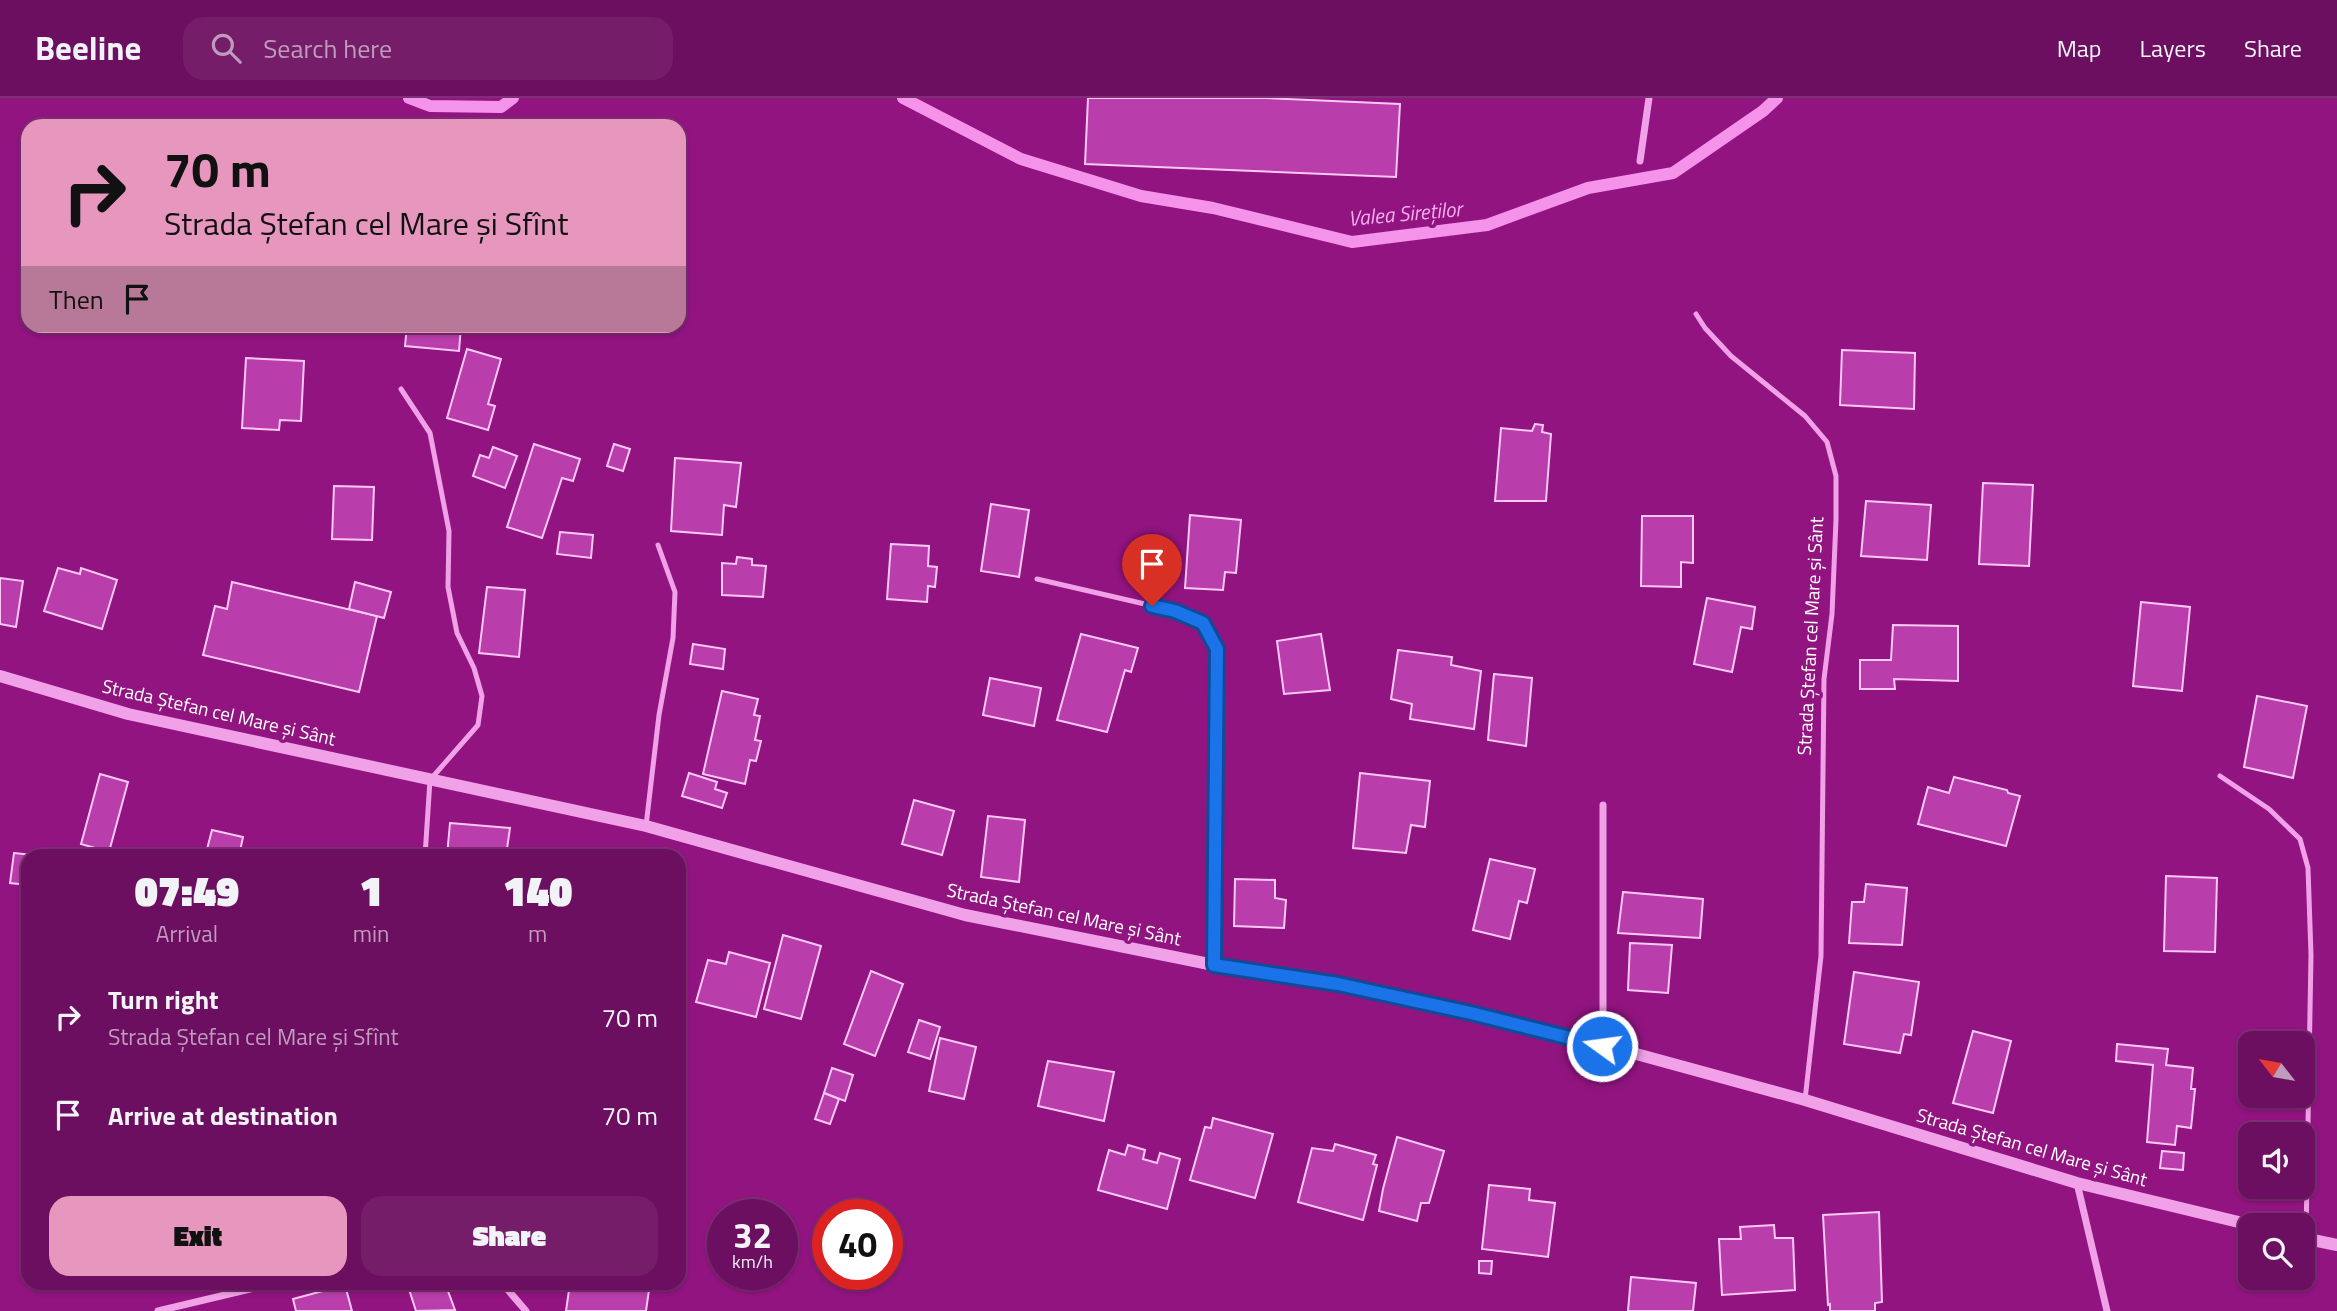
<!DOCTYPE html>
<meta charset="utf-8">
<style>
body{margin:0;font-family:"Titillium Web",sans-serif;background:#751d69;color:#f1f3f6;height:100vh;display:flex;flex-direction:column;font-size:26px;white-space:nowrap}
*{box-sizing:border-box;margin:0}
p{font-size:23px;color:#bf9cbd}
.icon{flex:none;width:38px;height:38px;fill:none;stroke:currentColor;stroke-width:2;stroke-linecap:round;stroke-linejoin:round}
.map{position:relative;flex:1;overflow:hidden}
.side{position:absolute;left:21px;top:751px;width:665px;height:441px;display:flex;flex-direction:column;background:#6d0f60;border-radius:21px;box-shadow:0 2px 5px #0004,0 0 0 2px #7f2f75}
.side>*{flex:none}
.top-card{position:absolute;left:21px;top:21px;width:665px;height:214px;border-radius:21px;box-shadow:0 2px 5px #0004,0 0 0 2px #7f2f75;background:#e797bd;color:#111;overflow:hidden}
.needle{width:46px;rotate:301deg}
.tools{position:absolute;left:2238px;top:933px;display:grid;gap:14px}
.tools a{display:grid;place-items:center;width:77px;height:77px;border-radius:14px;background:#6d0f60;box-shadow:0 2px 5px #0004,0 0 0 2px #7f2f75;font-size:35px}
.speed{position:absolute;left:707px;top:1101px;display:flex;gap:14px;font-size:35px;font-weight:700;text-align:center}
.speed>*{display:grid;place-content:center;width:91px;height:91px;border-radius:50%;background:#6d0f60;box-shadow:0 2px 5px #0004,0 0 0 2px #7f2f75;line-height:1}
.speed small{font-size:18px;font-weight:400}
.speed .limit{border:10px solid #d22;background:#fff;color:#111}
.pin{position:absolute;display:grid;place-items:center;width:60px;height:60px;color:#fff;margin:-72px -30px;border-radius:50% 50% 50% 0;rotate:-45deg;box-shadow:0 0 7px #0007}
.pin .icon{rotate:45deg}
.me{position:absolute;width:77px;margin:-38px;rotate:284deg;stroke-linejoin:round;filter:drop-shadow(0 0 5px #0008)}
.turn{display:flex;align-items:center;gap:24px;height:147px;padding:0 28px;font-size:32px}
.turn .icon{width:91px;height:91px;stroke-width:2.5}
.turn b{display:block;font-size:49px;line-height:60px}
.then{display:flex;align-items:center;height:66px;padding:0 28px;background:#0003;gap:14px;font-size:26px}
.eta{display:flex;justify-content:space-evenly;align-items:center;height:119px;text-align:center}
.eta b{font-size:42px;font-weight:800;line-height:49px}
.action{display:flex;gap:14px;margin-top:auto;padding:14px 28px}
.action a{flex:1;height:80px;border-radius:21px;background:#e797bd;color:#111;font-size:28px;font-weight:800;line-height:80px;text-align:center}
.action a+a{background:#751d69;color:#f1f3f6}
ul{padding:0;list-style:none}
li{display:flex;align-items:center;gap:21px;height:98px;padding:0 28px}
li div{flex:1}
li b{display:block;font-size:26px}
li em{font-style:normal}
header{display:flex;align-items:center;gap:42px;box-sizing:border-box;height:98px;padding:0 35px;background:#6d0f60;border-bottom:2px solid #7f2f75}
header strong{font-size:33px}
nav{display:flex;gap:38px;margin-inline-start:auto;font-size:24px}
.search{width:490px;height:63px;background:#751d69;display:flex;align-items:center;gap:18px;box-sizing:border-box;padding:0 24px;border-radius:21px;color:#bf9cbd;font-size:26px}
.map>svg:first-child{display:block}
</style>
<header>
<strong>Beeline</strong>
<div class="search"><svg class="icon" aria-label="search" viewBox="0 0 24 24"><circle cx="10" cy="10" r="6"/><path d="M15 15l6 6"/></svg>Search here</div>
<nav><a>Map</a><a>Layers</a><a>Share</a></nav>
</header>
<div class="map">
<svg width="2337" height="1213" viewBox="0 0 2337 1213">
<rect width="100%" height="100%" fill="#911480"/>
<g fill="none" stroke-linecap="round" stroke-linejoin="round">
<g stroke="#f493e9" stroke-width="12">
<polyline points="409,0 430,8 501,9 513,0"/>
<polyline points="903,0 1021,61 1141,98 1213,110 1352,144 1487,127 1588,90 1673,75 1763,13 1777,0"/>
</g>
</g>
<g fill="#b93daa" stroke="#fcc8f6" stroke-width="2">
<polygon points="1088,0 1264,0 1400,6 1396,79 1085,66"/>
<polygon points="407,228 461,228 459,253 405,248"/>
<polygon points="467,251 501,261 488,306 495,308 488,332 447,320"/>
<polygon points="1842,252 1915,255 1914,311 1840,307"/>
<polygon points="246,260 304,263 301,323 280,322 279,332 242,330"/>
<polygon points="1535,326 1543,327 1542,334 1551,336 1546,403 1495,403 1501,330 1532,333"/>
<polygon points="534,346 580,361 573,383 562,380 542,440 507,429"/>
<polygon points="614,346 630,351 623,373 607,368"/>
<polygon points="493,349 517,358 505,390 473,378 480,357 489,360"/>
<polygon points="675,360 741,365 736,409 724,407 722,437 671,433"/>
<polygon points="1983,385 2033,387 2029,468 1979,466"/>
<polygon points="334,388 374,389 372,442 332,441"/>
<polygon points="1866,403 1931,407 1927,462 1861,458"/>
<polygon points="991,406 1029,412 1019,479 981,473"/>
<polygon points="1190,417 1241,422 1236,475 1225,474 1223,492 1185,490"/>
<polygon points="1642,418 1693,418 1693,465 1681,464 1681,489 1641,488"/>
<polygon points="560,434 593,437 591,460 557,456"/>
<polygon points="891,446 929,448 928,468 937,469 935,489 928,488 927,504 887,501"/>
<polygon points="737,459 752,461 752,467 766,468 763,499 722,497 722,465 736,466"/>
<polygon points="58,470 80,476 81,470 117,482 102,531 44,513"/>
<polygon points="0,480 23,483 16,529 0,526"/>
<polygon points="232,484 377,518 359,594 203,557 215,508 227,511"/>
<polygon points="355,484 391,494 384,520 349,511"/>
<polygon points="487,489 525,492 519,559 479,555"/>
<polygon points="1707,500 1755,509 1752,531 1741,529 1732,574 1694,566"/>
<polygon points="2141,504 2190,509 2182,593 2133,588"/>
<polygon points="1893,527 1958,528 1958,583 1894,581 1895,591 1860,591 1860,562 1891,562"/>
<polygon points="1081,536 1138,550 1131,574 1125,572 1107,634 1057,622"/>
<polygon points="1321,536 1330,592 1284,596 1277,543"/>
<polygon points="693,546 725,551 723,571 690,566"/>
<polygon points="1398,552 1452,559 1451,567 1481,573 1474,631 1410,621 1412,606 1391,601"/>
<polygon points="1494,576 1532,580 1526,648 1488,642"/>
<polygon points="990,580 1041,590 1034,628 983,617"/>
<polygon points="722,593 758,601 754,617 760,618 755,642 761,643 756,663 750,662 745,686 703,676"/>
<polygon points="2257,598 2307,608 2293,680 2244,669"/>
<polygon points="689,675 717,684 715,691 727,695 722,710 682,698"/>
<polygon points="1360,675 1430,683 1425,729 1411,727 1406,755 1353,750"/>
<polygon points="100,676 128,684 109,754 81,746"/>
<polygon points="1954,679 2007,692 2008,695 2020,698 2006,748 1918,726 1928,689 1949,695"/>
<polygon points="914,702 954,713 942,757 902,746"/>
<polygon points="988,718 1025,722 1019,784 981,779"/>
<polygon points="450,725 510,730 506,758 447,758"/>
<polygon points="212,732 243,739 239,758 216,758 206,755"/>
<polygon points="14,755 33,757 28,758 28,787 10,785"/>
<polygon points="1490,761 1535,771 1527,805 1519,803 1510,841 1473,832"/>
<polygon points="2166,778 2217,780 2215,854 2164,853"/>
<polygon points="1235,781 1275,782 1275,800 1286,802 1284,830 1234,828"/>
<polygon points="1866,786 1907,790 1902,847 1849,845 1852,804 1864,804"/>
<polygon points="1623,794 1703,801 1700,840 1618,835"/>
<polygon points="783,837 821,848 801,921 764,911"/>
<polygon points="1630,845 1672,847 1668,895 1628,892"/>
<polygon points="729,854 770,865 756,919 696,904 708,862 726,866"/>
<polygon points="871,873 903,886 875,958 844,946"/>
<polygon points="1854,874 1919,884 1911,937 1904,936 1900,955 1844,946"/>
<polygon points="919,922 940,929 930,961 908,954"/>
<polygon points="1973,933 2011,943 1993,1015 1953,1005"/>
<polygon points="940,940 976,949 964,1001 929,993"/>
<polygon points="2117,946 2168,951 2166,967 2193,970 2191,991 2195,991 2191,1030 2177,1028 2175,1047 2147,1044 2153,967 2116,963"/>
<polygon points="1048,963 1114,974 1104,1023 1038,1008"/>
<polygon points="832,970 853,977 845,1003 824,995"/>
<polygon points="824,995 839,1001 830,1026 815,1021"/>
<polygon points="1213,1020 1273,1036 1255,1100 1190,1082 1205,1029 1211,1030"/>
<polygon points="1397,1039 1444,1053 1429,1105 1421,1105 1417,1123 1379,1113 1383,1091"/>
<polygon points="1335,1046 1376,1057 1373,1066 1377,1067 1363,1122 1298,1104 1312,1050 1333,1053"/>
<polygon points="1128,1047 1145,1052 1143,1061 1157,1065 1160,1055 1180,1061 1167,1111 1098,1092 1109,1052 1125,1057"/>
<polygon points="2162,1053 2184,1055 2183,1072 2160,1070"/>
<polygon points="1489,1087 1530,1091 1529,1102 1555,1105 1548,1159 1482,1151"/>
<polygon points="1879,1114 1882,1204 1875,1205 1875,1213 1830,1213 1830,1206 1828,1207 1823,1117"/>
<polygon points="1774,1127 1775,1140 1793,1140 1795,1192 1722,1197 1719,1141 1741,1141 1740,1129"/>
<polygon points="1479,1163 1492,1163 1491,1176 1479,1175"/>
<polygon points="1631,1179 1696,1185 1693,1213 1628,1213"/>
<polygon points="407,1185 445,1185 455,1212 416,1213"/>
<polygon points="570,1185 650,1185 646,1213 566,1213"/>
<polygon points="345,1187 352,1213 296,1213 293,1201"/>
</g>
<g fill="none" stroke-linecap="round" stroke-linejoin="round">
<g stroke="#f1a1e7" stroke-width="5">
<polyline points="1696,216 1705,230 1731,258 1805,318 1827,344 1836,378 1836,422 1832,516 1824,581 1821,858 1805,1002"/>
<polyline points="401,291 430,335 449,433 448,489 457,535 474,570 482,598 478,627 430,682 425,758"/>
<polyline points="1037,481 1175,513 1203,525 1217,551 1214,867"/>
<polyline points="2220,678 2269,711 2300,741 2308,770 2311,857 2306,1138"/>
<polyline points="646,728 659,617 673,540 675,494 658,447"/>
</g>
<g stroke="#f1a1e7" stroke-width="7">
<polyline points="1640,63 1649,0"/>
<polyline points="1603,948 1603,707"/>
<polyline points="2077,1085 2107,1213"/>
<polyline points="502,1185 526,1213"/>
<polyline points="158,1213 275,1185"/>
</g>
<g stroke="#f1a1e7" stroke-width="12">
<polyline points="0,578 128,616 646,728 965,817 1214,867 1338,886 1471,915 1640,957 1805,1002 2077,1085 2251,1127"/>
<polyline points="2303,1140 2337,1147"/>
</g>
</g>
<g fill="none" stroke-linecap="round" stroke-linejoin="round">
<defs>
<polyline id="route" points="1152,508 1175,513 1203,525 1217,551 1214,867 1338,886 1471,915 1602,948"/>
</defs>
<use href="#route" stroke="#114b97" stroke-width="18"/>
<use href="#route" stroke="#1a73e8" stroke-width="12"/>
</g>
<g text-anchor="middle" stroke-width="7" stroke-linejoin="round" paint-order="stroke">
<g font-size="19" fill="#fff" stroke="#911480">
<text transform="translate(1810 538) rotate(-87)" y="7">Strada Ștefan cel Mare și Sânt</text>
<text transform="translate(219 614) rotate(13)" y="7">Strada Ștefan cel Mare și Sânt</text>
<text transform="translate(1064 816) rotate(12)" y="7">Strada Ștefan cel Mare și Sânt</text>
<text transform="translate(2032 1049) rotate(16)" y="7">Strada Ștefan cel Mare și Sânt</text>
</g>
<g font-size="21" font-style="italic" fill="#f8adef" stroke="#911480">
<text transform="translate(1405 116) rotate(-5)" y="7">Valea Sireților</text>
</g>
</g>
</svg>
<div class="tools">
<a><svg class="needle" viewBox="-14 -14 28 28"><path d="M0-13l5 13h-10z" fill="#e53935"/><path d="M0 13l5-13h-10z" fill="#bf9cbd"/></svg></a>
<a><svg class="icon" aria-label="sound" viewBox="0 0 24 24"><path d="M4 9h4l5-4v14l-5-4H4zM17 9q2 3 0 6"/></svg></a>
<a><svg class="icon" aria-label="search" viewBox="0 0 24 24"><circle cx="10" cy="10" r="6"/><path d="M15 15l6 6"/></svg></a>
</div>
<div class="speed"><div>32<small>km/h</small></div><div class="limit">40</div></div>
<div class="pin" style="left:1152px;top:508px;background:#d93025"><svg class="icon" aria-label="arrive" viewBox="0 0 24 24"><path d="M6 21V4h12l-3 4 3 4H6"/></svg></div>
<svg class="me" style="left:1602px;top:948px" viewBox="-20 -20 40 40"><circle r="17" fill="#1a73e8" stroke="#fff" stroke-width="3"/><path d="M0-11L8 9 0 5-8 9z" fill="#fff"/></svg>
<div class="top-card">
<div class="turn"><svg class="icon" aria-label="right" viewBox="0 0 24 24"><path d="M7 20v-9h11M14 6l5 5-5 5"/></svg><div><b>70 m</b>Strada Ștefan cel Mare și Sfînt</div></div>
<div class="then">Then<svg class="icon" aria-label="arrive" viewBox="0 0 24 24"><path d="M6 21V4h12l-3 4 3 4H6"/></svg></div>
</div>
<section class="side">
<div class="eta">
<div><b>07:49</b><p>Arrival</p></div>
<div><b>1</b><p>min</p></div>
<div><b>140</b><p>m</p></div>
</div>
<ul>
<li><svg class="icon" aria-label="right" viewBox="0 0 24 24"><path d="M7 20v-9h11M14 6l5 5-5 5"/></svg><div><b>Turn right</b><p>Strada Ștefan cel Mare și Sfînt</p></div><em>70 m</em></li>
<li><svg class="icon" aria-label="arrive" viewBox="0 0 24 24"><path d="M6 21V4h12l-3 4 3 4H6"/></svg><div><b>Arrive at destination</b></div><em>70 m</em></li>
</ul>
<div class="action"><a>Exit</a><a>Share</a></div>
</section>
</div>
